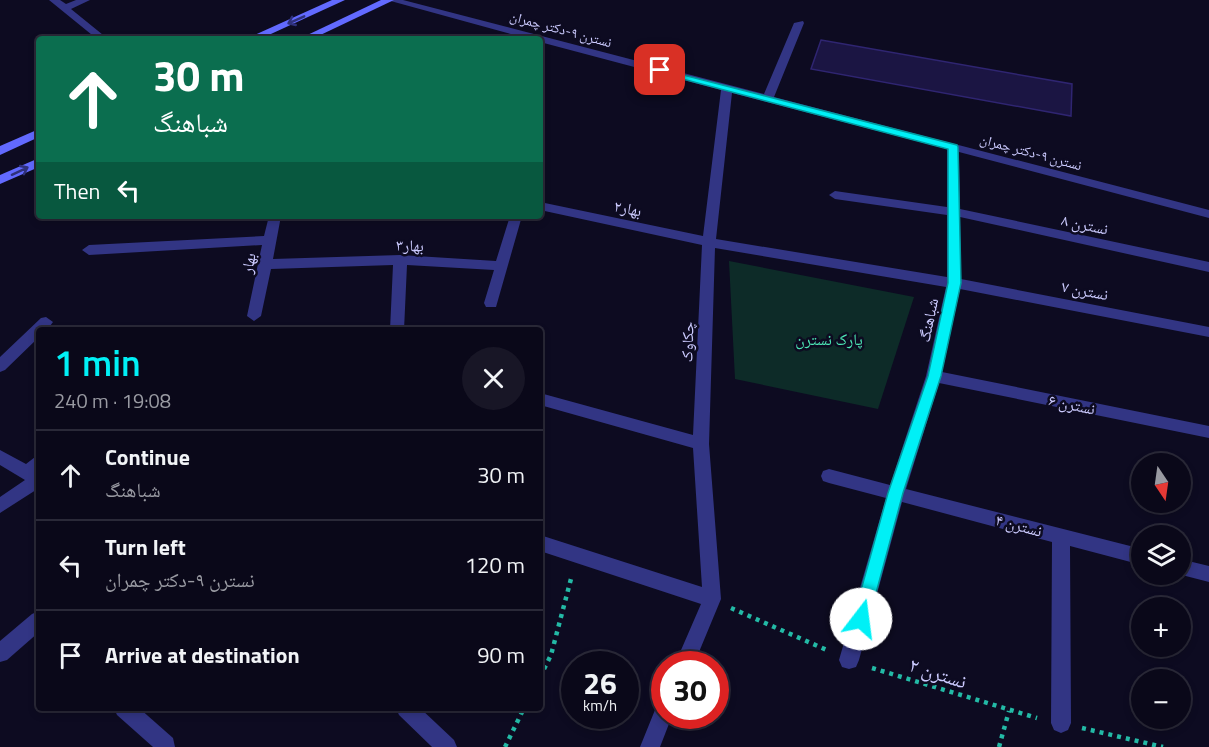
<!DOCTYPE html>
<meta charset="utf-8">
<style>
body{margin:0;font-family:"Titillium Web","Noto Naskh Arabic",sans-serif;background:#181626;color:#f1f3f6;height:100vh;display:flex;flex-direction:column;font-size:22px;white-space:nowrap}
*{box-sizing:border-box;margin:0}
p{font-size:20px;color:#999aa2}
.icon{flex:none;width:33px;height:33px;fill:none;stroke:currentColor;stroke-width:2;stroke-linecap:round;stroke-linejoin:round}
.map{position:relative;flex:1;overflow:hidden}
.details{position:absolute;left:36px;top:327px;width:507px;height:384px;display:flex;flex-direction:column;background:#0a0819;border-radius:6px;box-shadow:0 3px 9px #0003,0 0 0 2px #2a2938}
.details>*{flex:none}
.top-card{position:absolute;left:36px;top:36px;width:507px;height:183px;border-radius:6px;box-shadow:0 3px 9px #0003,0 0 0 2px #2a2938;background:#0b6e4f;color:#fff;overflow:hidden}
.needle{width:39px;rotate:167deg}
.tools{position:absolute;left:1131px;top:453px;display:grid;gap:12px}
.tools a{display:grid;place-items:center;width:60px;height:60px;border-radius:50%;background:#0a0819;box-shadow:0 3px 9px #0003,0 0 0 2px #2a2938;font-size:30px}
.speed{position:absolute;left:561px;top:651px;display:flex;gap:12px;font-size:30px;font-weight:700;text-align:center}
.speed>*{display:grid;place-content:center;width:78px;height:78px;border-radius:50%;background:#0a0819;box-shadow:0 3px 9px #0003,0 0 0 2px #2a2938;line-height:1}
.speed small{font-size:15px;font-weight:400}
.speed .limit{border:9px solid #d22;background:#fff;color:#111}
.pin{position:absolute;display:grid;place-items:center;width:51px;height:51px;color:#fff;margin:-26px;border-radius:12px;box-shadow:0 3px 9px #0006}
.me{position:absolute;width:66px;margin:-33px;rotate:15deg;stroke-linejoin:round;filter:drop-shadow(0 0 4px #0008)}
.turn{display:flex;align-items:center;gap:21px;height:126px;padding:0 18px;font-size:27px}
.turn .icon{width:78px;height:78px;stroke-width:2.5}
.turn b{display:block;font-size:42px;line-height:51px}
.then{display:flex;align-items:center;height:57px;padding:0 18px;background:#0003;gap:12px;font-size:22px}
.round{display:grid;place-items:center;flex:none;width:63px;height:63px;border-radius:32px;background:#181626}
.overview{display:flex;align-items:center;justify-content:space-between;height:102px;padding:0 18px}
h1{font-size:36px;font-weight:600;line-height:45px;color:#00f0f6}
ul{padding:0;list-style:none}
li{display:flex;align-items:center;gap:18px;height:90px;padding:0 18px;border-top:2px solid #2a2938}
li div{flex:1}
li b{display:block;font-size:22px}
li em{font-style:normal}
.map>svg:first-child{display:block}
</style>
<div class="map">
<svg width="1209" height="747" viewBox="0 0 1209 747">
<rect width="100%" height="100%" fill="#0d0b21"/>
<polygon fill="#0d2b28" points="729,261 914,297 878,409 735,379"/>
<polygon fill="#1b1543" stroke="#2f2571" stroke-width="1.5" points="821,40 1072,84 1071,116 811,69"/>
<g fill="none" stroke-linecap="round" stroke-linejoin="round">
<g stroke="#23baa6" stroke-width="4.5" stroke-dasharray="4 5" stroke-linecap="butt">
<polyline points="731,608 829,651"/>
<polyline points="872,668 1037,718"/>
<polyline points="540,677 551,655 572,575"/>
<polyline points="1082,728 1163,747"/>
<polyline points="505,747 524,708"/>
<polyline points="999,747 1009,711"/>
</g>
<g fill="#323584" fill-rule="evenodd">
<polygon points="49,0 60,0 66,4 76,0 90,0 71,9 108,39 97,39"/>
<path d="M387,0H403L764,94L794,23L803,21L804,23L774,97L1209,210V218L959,152L960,209L1209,262V272L960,217L961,279L1209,327V337L960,289L942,372L1209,426V438L939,383L906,489L1142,549V565L1070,546L1071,723L1068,730L1061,733L1054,730L1051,723L1052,542L902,502L859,660L856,667L849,669L842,667L839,660L886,498L829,483L823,481L821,476L823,471L829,469L890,485L926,376L946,287L715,248L709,444L721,599L694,664H675L701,604L540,551V535L702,587L693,448L540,405V393L693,435L702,245L540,210V202L703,236L721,90L540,42V39H529ZM732,93L947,149V207L835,191L829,195L835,199L947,215V277L716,239Z"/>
<polygon points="269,216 281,216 273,259 400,255 496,261 510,216 522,216 496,307 486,307 484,303 494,270 407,265 404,330 390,330 393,265 271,269 261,316 254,321 247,316 262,245 89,255 82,250 89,245 264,236"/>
<polygon points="46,317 53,322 47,330 39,330 39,337 5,370 0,372 0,357 41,318"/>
<polygon points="0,450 26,464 39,454 39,488 0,513 0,497 25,480 0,465"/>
<polygon points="1180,559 1209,566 1209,582 1178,574 1180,574"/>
<polygon points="39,611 39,632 7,660 0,662 0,641 32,614"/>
<polygon points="664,702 664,716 672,716 660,747 640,747 657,705"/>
<polygon points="114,708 139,708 173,738 175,747 153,747 117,715"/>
<polygon points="396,708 420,708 454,740 457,747 432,747 399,715"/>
</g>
<g fill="#626aff" fill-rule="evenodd">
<polygon points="332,0 345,0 260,39 246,39"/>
<polygon points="381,0 394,0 312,39 299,39"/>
<polygon points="39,129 39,137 0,155 0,146"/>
<polygon points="39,158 39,167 0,184 0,175"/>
</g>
</g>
<defs><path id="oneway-shaft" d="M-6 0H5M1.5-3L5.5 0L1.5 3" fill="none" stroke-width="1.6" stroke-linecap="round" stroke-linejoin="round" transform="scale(1.5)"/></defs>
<g stroke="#2f317a">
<use href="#oneway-shaft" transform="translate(296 20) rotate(156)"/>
<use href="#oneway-shaft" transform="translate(20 171) rotate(-25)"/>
</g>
<polygon fill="#00f0f6" stroke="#009ca0" stroke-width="1.5" points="656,68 957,145 958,147 961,283 941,376 903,493 869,619 867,624 861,627 855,624 853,619 888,493 928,376 948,283 948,149 656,72"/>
<g text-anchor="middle" stroke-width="5" stroke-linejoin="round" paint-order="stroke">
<g font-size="14" fill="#cccbff" stroke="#0d0b21">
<text transform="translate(561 29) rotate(15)" y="5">نسترن ۹-دکتر چمران</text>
<text transform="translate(1031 152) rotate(15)" y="5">نسترن ۹-دکتر چمران</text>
</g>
<g font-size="16" fill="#cccbff" stroke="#0d0b21">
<text transform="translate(628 208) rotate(12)" y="6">بهار۲</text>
<text transform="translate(1085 224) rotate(12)" y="6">نسترن ۸</text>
<text transform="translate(410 245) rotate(2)" y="6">بهار۳</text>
<text transform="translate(248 263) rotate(-78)" y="6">بهار</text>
<text transform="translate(1085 290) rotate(11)" y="6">نسترن ۷</text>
<text transform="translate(928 320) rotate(-78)" y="6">شباهنگ</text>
<text transform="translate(687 342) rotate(-88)" y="6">چکاوک</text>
<text transform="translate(1072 404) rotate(12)" y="6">نسترن ۶</text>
<text transform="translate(1019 525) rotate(15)" y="6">نسترن ۴</text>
</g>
<g font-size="16" fill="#4de9b6" stroke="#0d0b21">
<text x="829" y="345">پارک نسترن</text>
</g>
<g font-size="20" fill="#cccbff" stroke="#0d0b21">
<text transform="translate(938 673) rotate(18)" y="7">نسترن ۲</text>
</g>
</g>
</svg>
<div class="tools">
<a><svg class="needle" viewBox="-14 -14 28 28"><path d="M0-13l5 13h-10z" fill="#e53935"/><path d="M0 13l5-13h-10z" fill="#999aa2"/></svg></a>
<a><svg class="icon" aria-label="layers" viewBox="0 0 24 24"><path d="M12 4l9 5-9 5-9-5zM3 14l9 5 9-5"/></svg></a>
<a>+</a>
<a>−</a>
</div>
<div class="speed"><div>26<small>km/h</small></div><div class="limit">30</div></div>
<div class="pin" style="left:660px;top:70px;background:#d93025"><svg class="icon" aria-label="arrive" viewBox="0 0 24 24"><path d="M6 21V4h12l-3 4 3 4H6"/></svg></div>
<svg class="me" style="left:861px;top:619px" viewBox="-20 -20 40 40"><circle r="19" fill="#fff"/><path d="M0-13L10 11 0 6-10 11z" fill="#00f0f6"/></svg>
<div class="top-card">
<div class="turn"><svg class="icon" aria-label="ahead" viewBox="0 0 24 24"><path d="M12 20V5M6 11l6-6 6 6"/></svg><div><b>30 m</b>شباهنگ</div></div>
<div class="then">Then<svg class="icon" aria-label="left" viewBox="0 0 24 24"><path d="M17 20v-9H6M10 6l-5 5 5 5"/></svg></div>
</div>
<section class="details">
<div class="overview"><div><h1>1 min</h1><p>240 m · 19:08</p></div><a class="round"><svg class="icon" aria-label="close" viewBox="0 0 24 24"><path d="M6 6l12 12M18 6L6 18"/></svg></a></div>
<ul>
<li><svg class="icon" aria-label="ahead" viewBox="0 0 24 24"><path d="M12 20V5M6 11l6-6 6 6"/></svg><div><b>Continue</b><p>شباهنگ</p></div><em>30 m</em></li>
<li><svg class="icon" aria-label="left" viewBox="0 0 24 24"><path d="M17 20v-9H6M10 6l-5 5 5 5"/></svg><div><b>Turn left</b><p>نسترن ۹-دکتر چمران</p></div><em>120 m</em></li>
<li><svg class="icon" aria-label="arrive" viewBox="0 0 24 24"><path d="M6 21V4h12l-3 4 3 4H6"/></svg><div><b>Arrive at destination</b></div><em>90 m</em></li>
</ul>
</section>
</div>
